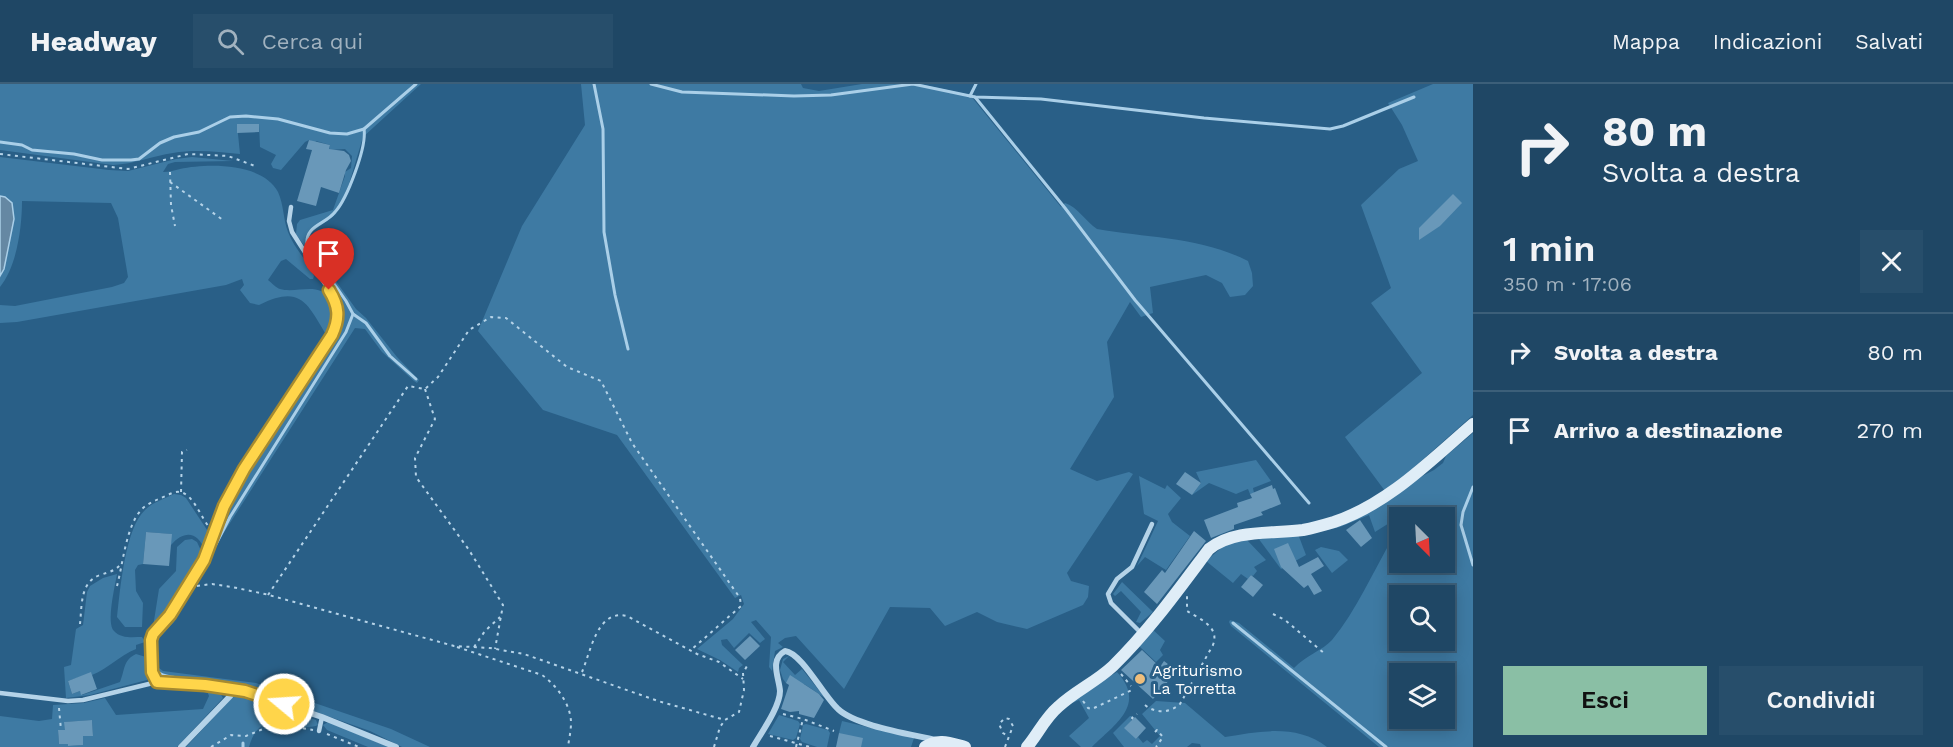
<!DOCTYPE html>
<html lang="it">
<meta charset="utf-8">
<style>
body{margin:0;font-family:"Work Sans",sans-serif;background:#274e6b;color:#f1f3f6;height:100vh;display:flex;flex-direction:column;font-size:22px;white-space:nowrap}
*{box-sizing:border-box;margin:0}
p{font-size:20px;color:#a1b2bf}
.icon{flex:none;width:33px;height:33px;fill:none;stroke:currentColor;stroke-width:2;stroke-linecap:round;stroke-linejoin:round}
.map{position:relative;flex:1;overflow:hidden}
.details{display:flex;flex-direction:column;background:#1f4765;width:480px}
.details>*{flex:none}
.guide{background:#1f4765;color:#f1f3f6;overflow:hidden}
.needle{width:39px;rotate:156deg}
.fabs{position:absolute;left:1389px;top:423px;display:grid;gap:12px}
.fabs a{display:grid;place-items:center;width:66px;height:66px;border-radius:0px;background:#1f4765;box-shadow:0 3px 15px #0003,0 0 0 2px #3c5f79;font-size:30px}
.pin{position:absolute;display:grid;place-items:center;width:51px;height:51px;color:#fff;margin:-62px -26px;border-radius:50% 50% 50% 0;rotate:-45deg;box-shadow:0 0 6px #0007}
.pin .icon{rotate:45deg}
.me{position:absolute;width:66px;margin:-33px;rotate:288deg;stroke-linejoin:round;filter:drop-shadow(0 0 4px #0008)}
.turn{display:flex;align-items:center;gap:21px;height:126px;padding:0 30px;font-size:27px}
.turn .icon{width:78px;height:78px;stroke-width:2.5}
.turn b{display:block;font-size:42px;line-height:51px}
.round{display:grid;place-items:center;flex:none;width:63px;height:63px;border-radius:0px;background:#274e6b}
.headline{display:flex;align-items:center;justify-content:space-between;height:102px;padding:0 30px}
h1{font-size:36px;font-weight:600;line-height:45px}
.cta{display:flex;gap:12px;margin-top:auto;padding:12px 30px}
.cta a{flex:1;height:69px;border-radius:0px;background:#8abfa5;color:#111;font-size:24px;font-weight:600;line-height:69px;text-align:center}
.cta a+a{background:#274e6b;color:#f1f3f6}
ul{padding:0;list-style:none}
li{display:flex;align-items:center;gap:18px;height:78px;padding:0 30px;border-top:2px solid #3c5f79}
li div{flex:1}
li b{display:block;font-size:22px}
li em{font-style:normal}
header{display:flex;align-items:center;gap:36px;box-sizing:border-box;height:84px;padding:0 30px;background:#1f4765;border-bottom:2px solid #3c5f79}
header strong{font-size:28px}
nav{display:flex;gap:33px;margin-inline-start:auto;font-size:21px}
.search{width:420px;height:54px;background:#274e6b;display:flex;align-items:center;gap:15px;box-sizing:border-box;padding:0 21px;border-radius:0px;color:#a1b2bf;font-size:22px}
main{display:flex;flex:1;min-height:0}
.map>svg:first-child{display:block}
</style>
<header>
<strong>Headway</strong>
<div class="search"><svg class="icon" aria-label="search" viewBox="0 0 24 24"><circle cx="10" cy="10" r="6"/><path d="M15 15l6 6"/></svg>Cerca qui</div>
<nav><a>Mappa</a><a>Indicazioni</a><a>Salvati</a></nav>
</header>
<main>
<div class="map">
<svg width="1473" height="663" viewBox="0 0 1473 663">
<rect width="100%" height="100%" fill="#295f87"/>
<g fill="#3e7aa3" fill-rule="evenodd">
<path d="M0,0H421L363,53L349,100L336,130L313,147L308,154L309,160L356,225L366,234L397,273L419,296L417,299L414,297L382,268L365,245L355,244L221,453L215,465H212L230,423L250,386L336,252C340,245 343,239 343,230C343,211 308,168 296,150L297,140L300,136L333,126L345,92V88L351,84L352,72L345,65L329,66L330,61L316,57L315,59L309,56L305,58L281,86L273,84L271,80L276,71L260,63L259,40H237L240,70C218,68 196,65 173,69C153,72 134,80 113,81L0,66Z"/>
<path d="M581,0H801L803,4L819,7L862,0H920L970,11L1061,123L1065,119C1078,123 1086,138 1097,145C1148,154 1201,153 1248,177L1252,189L1253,202L1245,211L1230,213L1222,199L1206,191L1150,203L1153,229L1141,233L1130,218L1107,258L1114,313L1070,385L1097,397L1129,388L1133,390L1067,489L1071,497L1089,502L1088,513L1083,521L1027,545L997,538L977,528L945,542L930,524L890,523L844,605L796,552L785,554L778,559L783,563L775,567L772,587L769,583L771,553L756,536L751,538L765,555L760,559L749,549L734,564L727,555L721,556L722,561L743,581L739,584L738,588L720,576L697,565L733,535L744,520L741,511L735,514L617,351L543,326L478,247L522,142L585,41Z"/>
<polygon points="1433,0 1473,0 1473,331 1402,394 1385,407 1345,353 1422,289 1371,219 1391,204 1361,121 1399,85 1418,77 1402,41 1388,19"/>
<path d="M0,73L109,86L128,87L176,75L192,73L233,77L175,78L168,80L163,88C169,88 175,86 180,85C209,79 263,79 278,108C284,121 283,135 288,148C294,164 307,176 314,192L313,195H310L286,175L281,177L268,196C272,199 276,204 280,205C297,210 320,196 331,217C337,229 333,240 327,252C307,219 301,200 259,221L250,219L240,206L244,201L242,195L226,201L17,238L0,239V221L15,222L112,203L124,199L128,193L118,134L111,119L22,117C22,143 17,182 0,203V193L4,185L5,113L0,112Z"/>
<path d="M1473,349V663H1379L1231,542L1229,538L1230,536L1239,539L1294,584C1305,572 1323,566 1332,556C1356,527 1373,488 1392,455L1399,446L1400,478H1444V434L1410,433L1416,428L1413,424L1375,448L1369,431L1340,443L1310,450L1434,386L1443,379L1446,372ZM1400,512H1444V556H1400ZM1400,590H1444V634H1400Z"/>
<polygon points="1256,376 1271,397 1253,404 1254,409 1250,410 1248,405 1236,410 1209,399 1192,411 1201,399 1196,388"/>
<polygon points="1139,392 1165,405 1167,401 1181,414 1168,430 1172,438 1190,452 1166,486 1145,473 1137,482 1158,437 1144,430"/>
<path d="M174,410L181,411L186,414L211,452L205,467C198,447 184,446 171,461V450L146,448L143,480L138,481L135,486L136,507L143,519L142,543H125L117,533C120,507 125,444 145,426C153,418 164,415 174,410Z"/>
<polygon points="1298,450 1306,471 1281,485 1258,454"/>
<path d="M192,455L197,458L203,471C195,487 166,536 153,543L159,505L176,487L177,463L185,456Z"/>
<polygon points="1247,456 1266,476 1254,483 1257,487 1253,492 1251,491 1248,495 1241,490 1233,499 1206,477 1226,460"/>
<polygon points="1321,463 1339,467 1348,476 1332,489 1315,466"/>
<path d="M117,490C115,502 106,539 114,547C121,555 133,553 142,553L145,558L136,561V565C119,572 109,584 92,591L91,589L68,597L72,610L80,607L82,611L120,598C125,586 123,576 136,570L146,573L147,596L90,611L66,614L64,583L71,581L76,545L83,541L87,508L90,502L103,494Z"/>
<polygon points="1122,498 1153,528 1140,539 1136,538 1141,528 1121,507 1115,512 1113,510"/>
<polygon points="179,523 174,538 157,556 159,584 163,587 256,599 391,645 430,663 402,663 370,647 262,609 210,598 161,594 155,587 153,555 170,537"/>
<polygon points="1151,544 1165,557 1160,566 1163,571 1156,578 1140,563 1140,559"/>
<polygon points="789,572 783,578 795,591 802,585 825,614 804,600 802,602 786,599 783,595 780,586 783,575"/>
<path d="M1117,588C1147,621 1115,640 1092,663H1081L1069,652L1089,634L1079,616L1070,620L1084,608Z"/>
<path d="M206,604L219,607L223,614L177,663H0V632L39,637L52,635L53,621L84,619L105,614L116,631L203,625L209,612ZM92,636L93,651L83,652V661L69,662L68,660H59L58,647L65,646V638Z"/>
<path d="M239,611L247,612L316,636L318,641C296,651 262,617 249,663H186L232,614Z"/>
<path d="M1156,617L1185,619L1225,653C1260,647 1297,640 1327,663H1201L1200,660L1192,659L1187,663H1124L1113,649L1130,632H1133L1131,634L1136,655L1138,653L1143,659L1147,656L1152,660L1160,652L1142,630Z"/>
<polygon points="779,631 798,637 800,640 796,654 793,656 768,650"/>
<polygon points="842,637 914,654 911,663 861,663 839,649"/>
<polygon points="328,638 389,663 368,663 327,646 323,641"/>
<polygon points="806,640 828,646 830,649 827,663 817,663 802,658 800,655 803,641"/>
</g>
<polygon fill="#6588a3" stroke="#aacfe8" stroke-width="1.5" points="0,112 5,113 12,119 14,135 4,185 0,192"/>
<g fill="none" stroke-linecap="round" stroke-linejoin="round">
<g stroke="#aacfe8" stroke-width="3">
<polyline points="594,0 603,45 604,148 615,211 628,265"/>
<polyline points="651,0 682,8 794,12 831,11 913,0 975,13 1041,15 1204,34 1330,45 1343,42 1414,13"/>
<polyline points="970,12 976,0"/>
<polyline points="975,13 1065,124 1135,216 1309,419"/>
<polyline points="0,58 22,61 32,66 74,70 102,76 131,76 139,75 160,59 174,53 199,48 230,33 246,32 278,35 330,49 347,50 364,45 416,0"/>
<polyline points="353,230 366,239 390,272 416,295"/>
<polyline points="1473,403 1463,428 1461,441 1473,481"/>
<path d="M198,495L230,433L346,248L353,230L346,217L307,161C305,141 325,141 335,128C347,115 367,63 364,45"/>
<path d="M187,510L170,539L155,555C155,564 153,581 158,588C164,596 199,595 209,596"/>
<polyline points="1233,539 1386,663"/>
<polyline points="243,663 243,659"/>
</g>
</g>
<g fill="#6998b9">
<polygon points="237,40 259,40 259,48 237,49"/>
<polygon points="309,56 330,61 329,65 344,67 349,71 351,77 346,86 339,109 321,103 316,122 297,117 312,66 306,65"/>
<polygon points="1453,110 1462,119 1440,142 1419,156 1419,144"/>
<polygon points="1185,388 1201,399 1192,411 1176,400"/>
<polygon points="1272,401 1273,405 1275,404 1281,420 1261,428 1263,431 1234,441 1234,445 1211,454 1204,436 1238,423 1237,419 1252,414 1250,410"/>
<polygon points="1360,436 1372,454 1361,463 1346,446"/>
<polygon points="1194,447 1206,457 1157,520 1144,508 1162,486 1165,489"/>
<polygon points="146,448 172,450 169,482 143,480"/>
<polygon points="1288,459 1299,483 1318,473 1324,482 1311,490 1322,507 1314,511 1308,501 1304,504 1281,483 1274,465"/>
<polygon points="1251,491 1263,501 1253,513 1241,503"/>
<polygon points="750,552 760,562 745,576 735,566"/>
<polygon points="1142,566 1160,583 1164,577 1177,587 1153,615 1121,586"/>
<polygon points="91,588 97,605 81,611 80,607 72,610 68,597"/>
<polygon points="790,591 819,610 824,616 814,634 799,630 799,627 790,628 781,625 789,601 786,599"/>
<polygon points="1135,633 1146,644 1136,655 1124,644"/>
<polygon points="92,636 93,652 83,652 83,661 68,662 68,660 59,660 58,646 65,646 64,638"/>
<polygon points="839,649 863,654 861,663 836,663"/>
</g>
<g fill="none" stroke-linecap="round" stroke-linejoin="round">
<g stroke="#b5d3e8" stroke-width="2" stroke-dasharray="3 4.5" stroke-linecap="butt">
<polyline points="0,70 128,85 188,70 228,72 255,82"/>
<polyline points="170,88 171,121 175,142"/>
<polyline points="170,98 223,136"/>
<polyline points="425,305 435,335 415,374 416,393 469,466 503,521 495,565"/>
<polyline points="181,408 182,368 187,366"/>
<path d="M117,502C123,480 126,440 143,424C150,418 159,415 168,411C175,407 182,406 189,413C197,421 202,434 209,443"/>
<polyline points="197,502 212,500 232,503 265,510 454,562 490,564 524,570 658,617 725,636 739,628 744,606 743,589 747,582"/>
<polyline points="268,511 408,302 425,305 438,293 469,246 491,233 506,234 567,283 601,297 632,359 740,514 741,522 691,566"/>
<polyline points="1273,530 1285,536 1325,570"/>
<path d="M80,540C82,521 80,498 100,491C109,488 115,487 121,480"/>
<path d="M457,563L542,591C556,601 571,620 571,639C571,647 569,655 568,663"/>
<polyline points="474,563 485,547 500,533"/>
<path d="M582,588C591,567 597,525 627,532L697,570L719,578L743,595"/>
<polyline points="1121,590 1131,602"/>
<polyline points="1083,617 1088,624 1092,625 1134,605"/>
<path d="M1145,621C1156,630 1170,629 1180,620L1213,561C1220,543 1200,535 1187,527V511"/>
<polyline points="59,624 61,646"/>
<polyline points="783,630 803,635 834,647"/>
<polyline points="1133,635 1132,634 1137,630"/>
<polyline points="1155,648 1157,646 1163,653 1156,663"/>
<polyline points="327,650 359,663"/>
<polyline points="770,652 810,663"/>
<polyline points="211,663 231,651 246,652 268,643 285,641 313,646"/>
<polyline points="714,663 720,643 725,636"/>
<polyline points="796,663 803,635"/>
<polyline points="1005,663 1013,642 1009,635 1005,634 999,640 1003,649 1008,652"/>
</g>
<g stroke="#b5d3e8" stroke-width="4.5">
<polyline points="1142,550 1111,519 1108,510 1117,495 1132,483 1152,440"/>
<polyline points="157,598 151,588 151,556 153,550 170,531 204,476 224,422 244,385 332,251 338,239 336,217 292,148 289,137 291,123"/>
<polyline points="0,609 68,617 83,616 157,598 205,601 236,606"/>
<polyline points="319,647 322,633"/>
</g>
<g stroke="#b5d3e8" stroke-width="6">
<polyline points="181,663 236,606 245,607 322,633 396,663"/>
<path d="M753,663C761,649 780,623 780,607C779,593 769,576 785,567C802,569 824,613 838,625C856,642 911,650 936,656"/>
</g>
<g stroke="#dfedf7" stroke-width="12">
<path d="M925,663C938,654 950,659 965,663"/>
<path d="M1027,663C1038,650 1045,634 1058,623C1075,607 1096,598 1113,582C1149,547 1179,505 1209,465C1234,445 1272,450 1303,446C1313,444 1324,441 1334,438C1388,420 1431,376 1473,340"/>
</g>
</g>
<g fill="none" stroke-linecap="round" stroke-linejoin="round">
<defs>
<path id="route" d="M284,620L245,607L205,601L157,598L152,588L151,556L153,550L170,531L204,476L224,422L244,385L332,251C340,234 339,222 329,206"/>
</defs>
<use href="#route" stroke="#a68a30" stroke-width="15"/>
<use href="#route" stroke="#ffd54a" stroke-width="10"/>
</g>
<circle fill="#efbe7c" stroke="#295f87" stroke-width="2" cx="1140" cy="595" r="6"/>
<g text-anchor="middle" stroke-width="6" stroke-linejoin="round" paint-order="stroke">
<g font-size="16" fill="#fff" stroke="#295f87" text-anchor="start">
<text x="1152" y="592">Agriturismo<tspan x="1152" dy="18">La Torretta</tspan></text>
</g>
</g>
</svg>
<div class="fabs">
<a><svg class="needle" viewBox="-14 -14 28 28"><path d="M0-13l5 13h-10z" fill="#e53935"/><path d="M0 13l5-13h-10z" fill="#a1b2bf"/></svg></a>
<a><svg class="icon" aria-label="search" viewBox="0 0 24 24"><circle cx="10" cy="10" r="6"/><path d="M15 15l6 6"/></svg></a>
<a><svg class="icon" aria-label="layers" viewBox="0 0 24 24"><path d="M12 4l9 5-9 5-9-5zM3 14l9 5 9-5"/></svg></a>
</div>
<div class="pin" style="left:329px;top:206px;background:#d93025"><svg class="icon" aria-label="arrive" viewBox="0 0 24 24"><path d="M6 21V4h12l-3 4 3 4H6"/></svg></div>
<svg class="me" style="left:284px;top:620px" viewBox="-20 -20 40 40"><circle r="17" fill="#ffd54a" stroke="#fff" stroke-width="3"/><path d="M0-11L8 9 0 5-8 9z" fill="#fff"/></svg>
</div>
<section class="details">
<div class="guide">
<div class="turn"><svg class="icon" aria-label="right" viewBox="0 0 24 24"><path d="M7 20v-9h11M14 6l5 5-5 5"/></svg><div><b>80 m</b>Svolta a destra</div></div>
</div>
<div class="headline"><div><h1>1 min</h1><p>350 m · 17:06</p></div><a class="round"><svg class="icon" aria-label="close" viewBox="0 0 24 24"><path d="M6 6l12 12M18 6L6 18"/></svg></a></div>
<ul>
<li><svg class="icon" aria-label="right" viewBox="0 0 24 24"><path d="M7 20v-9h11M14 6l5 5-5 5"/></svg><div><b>Svolta a destra</b></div><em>80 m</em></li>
<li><svg class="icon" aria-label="arrive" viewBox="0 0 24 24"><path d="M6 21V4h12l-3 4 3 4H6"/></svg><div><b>Arrivo a destinazione</b></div><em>270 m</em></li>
</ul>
<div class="cta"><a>Esci</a><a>Condividi</a></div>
</section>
</main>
